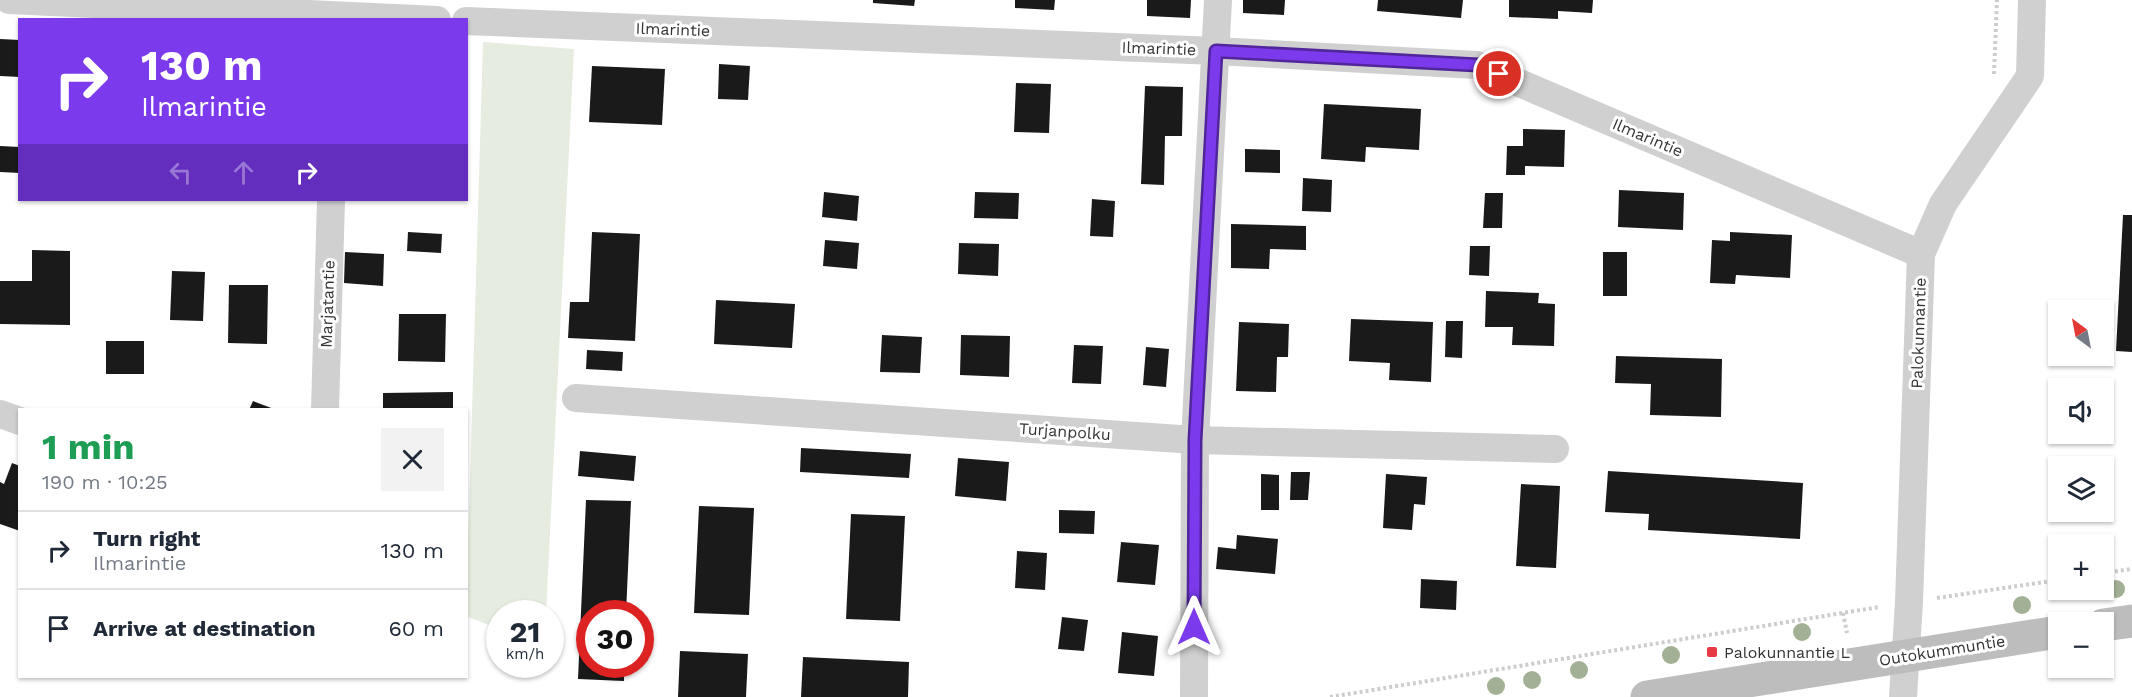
<!DOCTYPE html>
<meta charset="utf-8">
<style>
body{margin:0;font-family:"Work Sans",sans-serif;background:#f2f2f3;color:#1f2937;height:100vh;display:flex;flex-direction:column;font-size:22px;white-space:nowrap}
*{box-sizing:border-box;margin:0}
p{font-size:20px;color:#747a83}
.icon{flex:none;width:33px;height:33px;fill:none;stroke:currentColor;stroke-width:2;stroke-linecap:round;stroke-linejoin:round}
.map{position:relative;flex:1;overflow:hidden}
.sheet{position:absolute;left:18px;top:408px;width:450px;height:270px;display:flex;flex-direction:column;background:#fff;border-radius:0px;box-shadow:0 2px 4px #0004}
.sheet>*{flex:none}
.hud{position:absolute;left:18px;top:18px;width:450px;height:183px;border-radius:0px;box-shadow:0 2px 4px #0004;background:#7c3aed;color:#fff;overflow:hidden}
.needle{width:39px;rotate:328deg}
.buttons{position:absolute;left:2048px;top:300px;display:grid;gap:12px}
.buttons a{display:grid;place-items:center;width:66px;height:66px;border-radius:0px;background:#fff;box-shadow:0 2px 4px #0004;font-size:30px}
.speed{position:absolute;left:486px;top:600px;display:flex;gap:12px;font-size:30px;font-weight:700;text-align:center}
.speed>*{display:grid;place-content:center;width:78px;height:78px;border-radius:50%;background:#fff;box-shadow:0 2px 4px #0004;line-height:1}
.speed small{font-size:15px;font-weight:400}
.speed .limit{border:9px solid #d22;background:#fff;color:#111}
.pin{position:absolute;display:grid;place-items:center;width:51px;height:51px;color:#fff;margin:-26px;border:3px solid #fff;border-radius:50%;box-shadow:0 2px 6px #0007}
.me{position:absolute;width:66px;margin:-33px;rotate:0deg;stroke-linejoin:round;filter:drop-shadow(0 0 4px #0008)}
.turn{display:flex;align-items:center;gap:21px;height:126px;padding:0 24px;font-size:27px}
.turn .icon{width:78px;height:78px;stroke-width:2.5}
.turn b{display:block;font-size:42px;line-height:51px}
.lanes{display:flex;align-items:center;height:57px;padding:0 24px;background:#0003;justify-content:center;gap:30px;direction:ltr}
.lanes .off{opacity:.35}
.round{display:grid;place-items:center;flex:none;width:63px;height:63px;border-radius:0px;background:#f2f2f3}
.summary{display:flex;align-items:center;justify-content:space-between;height:102px;padding:0 24px}
h1{font-size:36px;font-weight:700;line-height:45px;color:#1e9e55}
ul{padding:0;list-style:none}
li{display:flex;align-items:center;gap:18px;height:78px;padding:0 24px;border-top:2px solid #e0e1e3}
li div{flex:1}
li b{display:block;font-size:22px}
li em{font-style:normal}
.map>svg:first-child{display:block}
</style>
<div class="map">
<svg width="2132" height="697" viewBox="0 0 2132 697">
<rect width="100%" height="100%" fill="#fff"/>
<polygon fill="#e6ecdf" points="483,42 574,49 546,613 500,614 499,629 466,616"/>
<g fill="#1a1a1a">
<polygon points="873,0 915,0 914,6 873,3"/>
<polygon points="1015,0 1055,0 1054,10 1015,8"/>
<polygon points="1147,0 1191,0 1190,18 1147,16"/>
<polygon points="1243,0 1285,0 1284,15 1243,13"/>
<polygon points="1378,0 1463,0 1461,18 1377,11"/>
<polygon points="1509,0 1593,0 1592,13 1558,11 1558,19 1509,17"/>
<polygon points="0,39 20,40 20,77 0,76"/>
<polygon points="719,64 750,66 748,100 718,99"/>
<polygon points="592,66 665,69 662,125 589,122"/>
<polygon points="1016,83 1051,84 1049,133 1014,132"/>
<polygon points="1145,86 1183,87 1182,136 1165,136 1164,185 1141,184"/>
<polygon points="1324,104 1421,109 1419,150 1366,147 1365,162 1321,159"/>
<polygon points="1523,129 1565,130 1564,167 1525,166 1525,175 1506,175 1507,146 1523,146"/>
<polygon points="0,146 20,147 20,173 0,172"/>
<polygon points="1245,149 1280,150 1280,173 1245,172"/>
<polygon points="1303,178 1332,180 1331,212 1302,211"/>
<polygon points="1619,190 1684,193 1683,230 1618,227"/>
<polygon points="824,192 859,196 857,221 822,217"/>
<polygon points="975,192 1019,193 1018,219 974,218"/>
<polygon points="1485,193 1503,193 1502,228 1483,228"/>
<polygon points="1092,199 1115,201 1113,237 1090,236"/>
<polygon points="2123,215 2132,215 2132,352 2116,351"/>
<polygon points="1231,224 1306,226 1306,250 1270,249 1269,269 1231,268"/>
<polygon points="408,232 442,234 441,253 407,251"/>
<polygon points="592,232 640,234 635,341 568,338 570,302 589,302"/>
<polygon points="1730,232 1792,235 1790,278 1736,275 1735,284 1710,283 1712,240 1730,241"/>
<polygon points="825,240 859,243 857,269 823,266"/>
<polygon points="959,243 999,244 998,276 958,274"/>
<polygon points="1470,246 1490,246 1489,276 1469,275"/>
<polygon points="32,250 70,251 70,325 0,324 0,281 32,281"/>
<polygon points="345,252 384,254 383,286 344,283"/>
<rect x="1603" y="252" width="24" height="44"/>
<polygon points="172,271 205,272 203,321 170,320"/>
<polygon points="229,285 268,285 267,344 228,343"/>
<polygon points="1486,291 1539,293 1538,303 1555,304 1554,346 1512,345 1513,327 1485,327"/>
<polygon points="716,300 795,304 792,348 714,344"/>
<polygon points="399,314 446,314 445,362 398,361"/>
<polygon points="1351,319 1433,322 1431,382 1389,380 1390,363 1349,361"/>
<polygon points="1446,321 1463,321 1462,358 1445,357"/>
<polygon points="1239,322 1289,324 1288,357 1277,357 1276,392 1236,391"/>
<polygon points="882,335 922,337 920,373 880,372"/>
<polygon points="961,335 1010,336 1009,377 960,375"/>
<rect x="106" y="341" width="38" height="33"/>
<polygon points="1074,345 1103,346 1101,384 1072,383"/>
<polygon points="1146,347 1169,349 1166,387 1143,385"/>
<polygon points="587,350 623,352 622,371 586,369"/>
<polygon points="1616,356 1722,359 1721,417 1650,415 1651,384 1615,383"/>
<polygon points="453,392 453,410 383,410 383,393"/>
<polygon points="253,401 274,409 274,410 249,410"/>
<polygon points="801,448 911,454 909,478 800,472"/>
<polygon points="580,451 636,456 634,481 578,476"/>
<polygon points="958,458 1009,462 1006,501 955,496"/>
<polygon points="12,463 20,466 20,531 0,524 0,482 4,484"/>
<polygon points="1608,471 1803,483 1800,539 1648,530 1649,514 1605,512"/>
<polygon points="1291,472 1310,472 1308,500 1290,500"/>
<polygon points="1261,474 1279,475 1279,510 1261,510"/>
<polygon points="1386,474 1427,477 1425,505 1414,504 1412,530 1383,528"/>
<polygon points="1521,484 1560,486 1556,568 1516,566"/>
<polygon points="586,500 631,501 626,614 590,614 590,664 624,664 624,681 578,679"/>
<polygon points="699,506 754,508 749,615 694,613"/>
<polygon points="1059,510 1095,511 1094,534 1059,533"/>
<polygon points="851,514 905,516 900,621 846,619"/>
<polygon points="1237,535 1278,539 1275,574 1216,569 1218,547 1236,549"/>
<polygon points="1121,542 1159,545 1155,585 1117,582"/>
<polygon points="1017,551 1047,553 1045,590 1015,588"/>
<polygon points="1421,579 1457,581 1456,610 1420,608"/>
<polygon points="1062,617 1088,620 1084,651 1058,649"/>
<polygon points="1122,632 1158,636 1154,676 1118,673"/>
<polygon points="680,651 748,654 746,697 678,697"/>
<polygon points="803,657 909,662 908,697 801,697"/>
</g>
<g fill="none" stroke-linecap="round" stroke-linejoin="round">
<g stroke="#cdcdcd" stroke-width="4" stroke-dasharray="3 3" stroke-linecap="butt">
<polyline points="1994,74 1997,0"/>
<polyline points="2103,573 2132,569"/>
<polyline points="1937,598 2058,580"/>
<polyline points="1843,613 1847,633"/>
<polyline points="1330,697 1879,607"/>
</g>
<g stroke="#d0d0d0" stroke-width="28">
<polyline points="9,0 437,20"/>
<polyline points="466,21 1216,51 1477,65 1921,254"/>
<polyline points="576,398 1195,440 1555,449"/>
<polyline points="325,410 331,200"/>
<polyline points="0,414 20,421"/>
<polyline points="1194,697 1195,440 1218,0"/>
<polyline points="1903,697 1909,602 1921,254 1943,204 2030,76 2032,0"/>
</g>
<g stroke="#bdbdbd" stroke-width="33">
<polyline points="2103,625 2132,621"/>
<polyline points="1647,697 2058,632"/>
</g>
</g>
<g fill="#a2b095">
<circle cx="2116" cy="589" r="9"/>
<circle cx="2022" cy="605" r="9"/>
<circle cx="1802" cy="632" r="9"/>
<circle cx="1671" cy="655" r="9"/>
<circle cx="1579" cy="670" r="9"/>
<circle cx="1532" cy="680" r="9"/>
<circle cx="1496" cy="686" r="9"/>
</g>
<g fill="none" stroke-linecap="round" stroke-linejoin="round">
<defs>
<polyline id="route" points="1194,627 1195,440 1216,51 1478,65 1499,74"/>
</defs>
<use href="#route" stroke="#51269a" stroke-width="15"/>
<use href="#route" stroke="#7c3aed" stroke-width="10"/>
</g>
<rect fill="#e63946" stroke="#fff" stroke-width="2" x="1706" y="646" width="12" height="12" rx="3"/>
<g text-anchor="middle" stroke-width="6" stroke-linejoin="round" paint-order="stroke">
<g font-size="16" fill="#333" stroke="#fff">
<text transform="translate(673 29) rotate(2)" y="6">Ilmarintie</text>
<text transform="translate(1159 48) rotate(2)" y="6">Ilmarintie</text>
<text transform="translate(1648 137) rotate(23)" y="6">Ilmarintie</text>
<text transform="translate(327 304) rotate(-88)" y="6">Marjatantie</text>
<text transform="translate(1918 333) rotate(-88)" y="6">Palokunnantie</text>
<text transform="translate(1065 431) rotate(4)" y="6">Turjanpolku</text>
<text transform="translate(1942 650) rotate(-9)" y="6">Outokummuntie</text>
</g>
<g font-size="16" fill="#333" stroke="#fff" text-anchor="start">
<text x="1724" y="658">Palokunnantie L</text>
</g>
</g>
</svg>
<div class="buttons">
<a><svg class="needle" viewBox="-14 -14 28 28"><path d="M0-13l5 13h-10z" fill="#e53935"/><path d="M0 13l5-13h-10z" fill="#747a83"/></svg></a>
<a><svg class="icon" aria-label="sound" viewBox="0 0 24 24"><path d="M4 9h4l5-4v14l-5-4H4zM17 9q2 3 0 6"/></svg></a>
<a><svg class="icon" aria-label="layers" viewBox="0 0 24 24"><path d="M12 4l9 5-9 5-9-5zM3 14l9 5 9-5"/></svg></a>
<a>+</a>
<a>−</a>
</div>
<div class="speed"><div>21<small>km/h</small></div><div class="limit">30</div></div>
<div class="pin" style="left:1499px;top:74px;background:#d93025"><svg class="icon" aria-label="arrive" viewBox="0 0 24 24"><path d="M6 21V4h12l-3 4 3 4H6"/></svg></div>
<svg class="me" style="left:1194px;top:627px" viewBox="-20 -20 40 40"><path d="M0-17L14 15 0 8-14 15z" fill="#7c3aed" stroke="#fff" stroke-width="4"/></svg>
<div class="hud">
<div class="turn"><svg class="icon" aria-label="right" viewBox="0 0 24 24"><path d="M7 20v-9h11M14 6l5 5-5 5"/></svg><div><b>130 m</b>Ilmarintie</div></div>
<div class="lanes"><svg class="icon off" aria-label="left" viewBox="0 0 24 24"><path d="M17 20v-9H6M10 6l-5 5 5 5"/></svg><svg class="icon off" aria-label="ahead" viewBox="0 0 24 24"><path d="M12 20V5M6 11l6-6 6 6"/></svg><svg class="icon" aria-label="right" viewBox="0 0 24 24"><path d="M7 20v-9h11M14 6l5 5-5 5"/></svg></div>
</div>
<section class="sheet">
<div class="summary"><div><h1>1 min</h1><p>190 m · 10:25</p></div><a class="round"><svg class="icon" aria-label="close" viewBox="0 0 24 24"><path d="M6 6l12 12M18 6L6 18"/></svg></a></div>
<ul>
<li><svg class="icon" aria-label="right" viewBox="0 0 24 24"><path d="M7 20v-9h11M14 6l5 5-5 5"/></svg><div><b>Turn right</b><p>Ilmarintie</p></div><em>130 m</em></li>
<li><svg class="icon" aria-label="arrive" viewBox="0 0 24 24"><path d="M6 21V4h12l-3 4 3 4H6"/></svg><div><b>Arrive at destination</b></div><em>60 m</em></li>
</ul>
</section>
</div>
